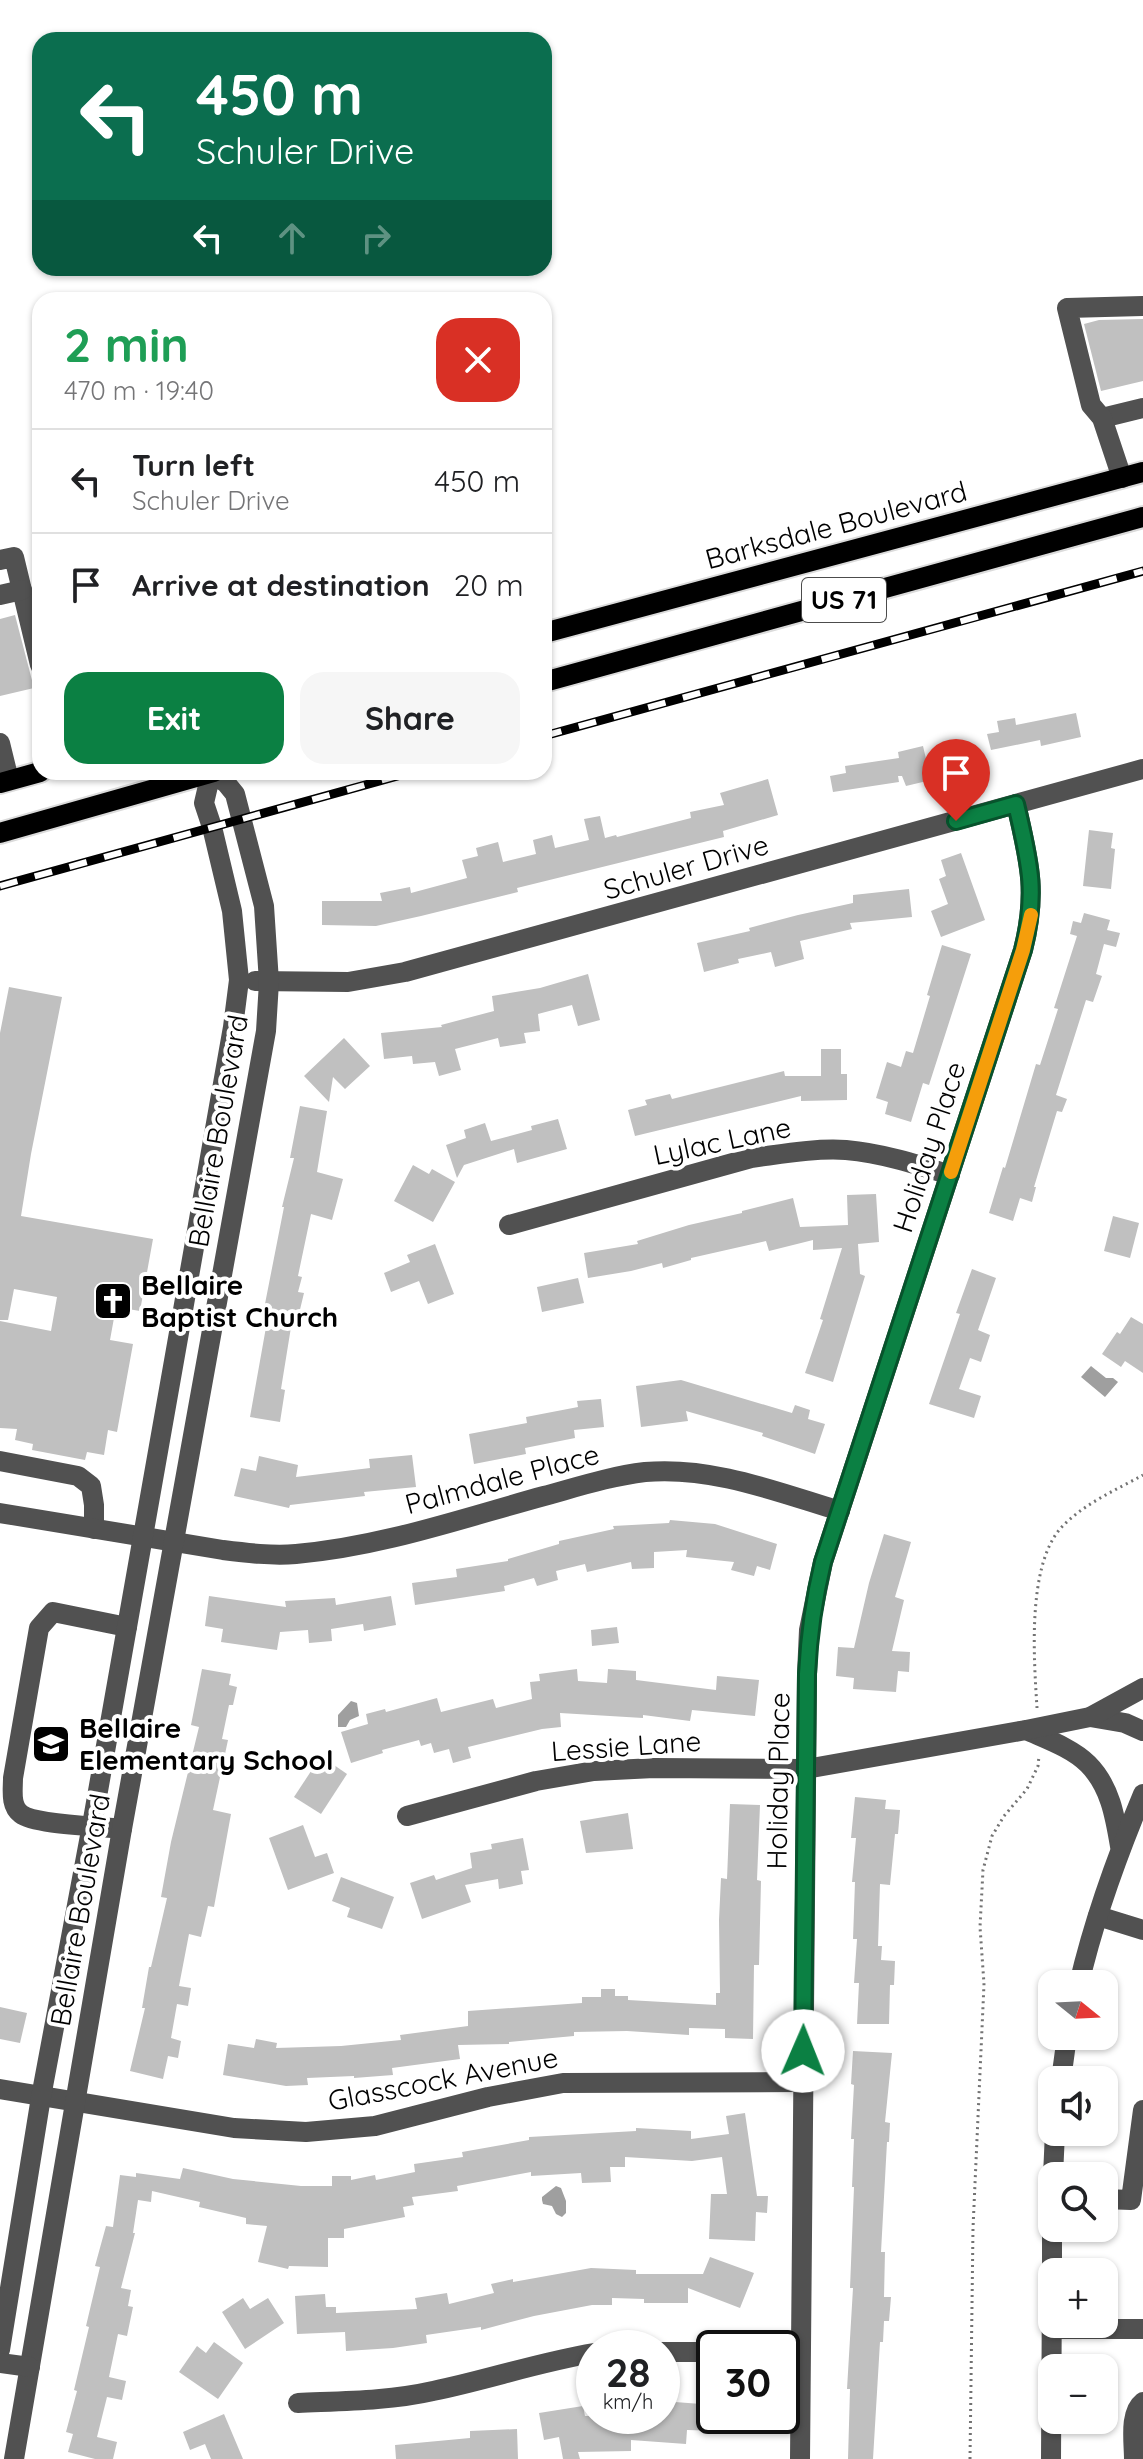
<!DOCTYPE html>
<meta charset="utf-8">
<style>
body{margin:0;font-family:Quicksand,sans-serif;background:#f6f6f6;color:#202124;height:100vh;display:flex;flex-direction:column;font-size:30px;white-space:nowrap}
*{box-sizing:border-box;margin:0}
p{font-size:26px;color:#757577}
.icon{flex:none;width:44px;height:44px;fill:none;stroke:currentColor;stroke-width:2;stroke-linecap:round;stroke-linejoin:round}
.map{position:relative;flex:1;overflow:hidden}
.drawer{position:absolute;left:32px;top:292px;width:520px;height:488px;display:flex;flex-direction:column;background:#fff;border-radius:24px;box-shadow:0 2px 6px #0004}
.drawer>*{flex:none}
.top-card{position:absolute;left:32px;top:32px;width:520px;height:244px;border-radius:24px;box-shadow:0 2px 6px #0004;background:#0b6e4f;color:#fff;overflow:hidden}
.needle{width:52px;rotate:108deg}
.tools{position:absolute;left:1038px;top:1970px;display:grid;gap:16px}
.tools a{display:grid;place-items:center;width:80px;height:80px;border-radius:16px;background:#fff;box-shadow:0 2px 6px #0004;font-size:40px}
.speed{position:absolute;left:576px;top:2330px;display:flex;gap:16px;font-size:40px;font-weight:700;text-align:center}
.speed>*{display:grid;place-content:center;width:104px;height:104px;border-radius:50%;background:#fff;box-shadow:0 2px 6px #0004;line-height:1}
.speed small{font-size:20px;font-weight:400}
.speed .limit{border:4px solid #111;border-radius:12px;background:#fff;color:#111}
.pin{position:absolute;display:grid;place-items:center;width:68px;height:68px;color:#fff;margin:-82px -34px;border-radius:50% 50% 50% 0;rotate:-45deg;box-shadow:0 0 8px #0007}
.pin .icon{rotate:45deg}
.me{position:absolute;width:88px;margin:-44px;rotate:1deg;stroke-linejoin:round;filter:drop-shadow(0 0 6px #0008)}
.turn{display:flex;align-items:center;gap:28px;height:168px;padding:0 32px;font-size:36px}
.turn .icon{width:104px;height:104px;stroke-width:2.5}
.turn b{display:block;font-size:56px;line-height:68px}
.lanes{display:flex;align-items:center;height:76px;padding:0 32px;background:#0003;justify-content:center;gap:40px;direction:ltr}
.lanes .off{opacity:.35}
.round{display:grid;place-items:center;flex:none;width:84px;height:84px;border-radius:24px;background:#f6f6f6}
.overview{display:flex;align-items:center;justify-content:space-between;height:136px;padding:0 32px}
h1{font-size:48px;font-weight:700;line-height:60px;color:#1e9e55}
.button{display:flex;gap:16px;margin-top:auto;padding:16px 32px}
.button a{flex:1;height:92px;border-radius:24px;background:#0b8043;color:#fff;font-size:32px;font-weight:700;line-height:92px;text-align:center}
.button a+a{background:#f6f6f6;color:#202124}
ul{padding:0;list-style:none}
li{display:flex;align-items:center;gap:24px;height:104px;padding:0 32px;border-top:2px solid #e0e0e0}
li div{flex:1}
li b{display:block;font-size:30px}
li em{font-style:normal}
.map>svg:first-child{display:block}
</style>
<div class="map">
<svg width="1143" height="2459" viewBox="0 0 1143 2459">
<rect width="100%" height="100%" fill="#fff"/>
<g fill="#9f9f9f">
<polygon points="1091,1366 1106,1378 1113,1378 1118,1382 1105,1397 1081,1377"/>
<polygon points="351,1701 357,1703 359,1716 350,1720 346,1727 338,1727 338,1715"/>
<polygon points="556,2186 561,2188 566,2201 566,2213 562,2217 556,2214 552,2206 543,2204 542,2200 542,2197"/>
</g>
<g fill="#c0c0c0">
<polygon points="1143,319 1143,381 1101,391 1084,324 1099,320"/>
<polygon points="15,615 34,688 0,696 0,619"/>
<polygon points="1076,713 1081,737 1041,746 1040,740 991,750 987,734 999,732 997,721 1015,718 1016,725"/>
<polygon points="923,746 931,780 906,786 902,776 898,776 899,782 833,792 830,776 846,773 845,766 899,758 898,752"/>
<polygon points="768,779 778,815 723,831 724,837 517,888 518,892 421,916 376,926 322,925 322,901 382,901 380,893 410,887 411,893 467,878 462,860 478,856 476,848 498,842 503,862 536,854 533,840 552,835 555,848 589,840 584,819 600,816 605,838 616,835 617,837 691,818 690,812 724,805 720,793"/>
<polygon points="1089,830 1113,833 1111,848 1115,849 1111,889 1083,886"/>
<polygon points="961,853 985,920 941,937 931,911 948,904 939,879 946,876 941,860"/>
<polygon points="909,889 912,917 850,923 852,929 800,941 804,959 775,967 771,952 738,959 739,963 704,972 697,943 750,931 749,928 798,915 853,903 853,895"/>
<polygon points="1084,913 1110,920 1107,930 1120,933 1116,947 1104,944 1096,974 1102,976 1093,1002 1086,1000 1056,1095 1067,1099 1062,1112 1057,1111 1034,1187 1036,1187 1032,1202 1020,1198 1013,1221 989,1213 1003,1167 1005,1168 1036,1064 1040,1065 1058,1009 1054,1008 1077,936 1070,934 1073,921 1081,923"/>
<polygon points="942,945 971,954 929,1085 923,1083 911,1122 885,1114 888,1102 876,1098 887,1062 901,1067 906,1051 913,1053 930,996 927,995"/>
<polygon points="588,974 600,1020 578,1026 572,1005 538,1014 540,1031 524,1033 526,1043 500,1047 498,1038 455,1049 461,1070 439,1076 435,1062 413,1064 412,1056 384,1059 381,1033 442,1027 441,1025 494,1011 492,996 540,988"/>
<polygon points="9,987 62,997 31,1154 21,1216 153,1239 140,1311 116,1307 110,1340 133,1344 117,1432 108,1430 104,1455 87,1452 85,1460 32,1450 33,1444 15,1440 17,1429 0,1428 0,1321 51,1331 57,1297 14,1289 8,1320 0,1320 0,1033"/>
<polygon points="344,1038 370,1066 345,1089 333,1077 329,1102 304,1076"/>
<polygon points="821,1049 841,1049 841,1074 847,1074 847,1100 801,1101 801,1096 635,1136 628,1110 647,1105 645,1100 670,1094 672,1099 784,1071 785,1076 821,1076"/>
<polygon points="300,1106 327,1111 317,1172 343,1179 332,1220 311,1214 298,1276 302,1277 298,1292 304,1293 297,1322 292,1321 281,1389 285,1390 280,1422 250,1417 268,1316 263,1314 284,1207 282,1207 294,1158 290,1158"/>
<polygon points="558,1119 567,1149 517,1163 514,1149 464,1165 457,1178 446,1145 466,1138 464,1130 485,1123 491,1141 532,1130 531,1126"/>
<polygon points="413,1165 429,1174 432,1169 455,1182 433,1222 394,1201"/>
<polygon points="876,1194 879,1242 858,1244 860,1274 865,1276 833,1382 805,1373 823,1320 820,1319 842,1248 813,1250 813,1240 769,1251 766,1241 691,1258 691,1260 663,1268 662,1263 631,1271 588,1278 584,1253 638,1244 637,1241 689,1225 742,1213 742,1211 793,1198 800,1227 848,1225 847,1195"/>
<polygon points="1113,1216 1139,1223 1130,1258 1104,1251"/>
<polygon points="435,1244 454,1294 428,1304 419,1281 391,1292 384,1273 410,1262 407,1255"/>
<polygon points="972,1269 996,1278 978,1330 990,1335 981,1362 970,1358 959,1389 981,1396 974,1418 929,1404 960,1314 956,1313"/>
<polygon points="578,1278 584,1303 542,1312 537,1287"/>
<polygon points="1131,1317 1143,1324 1143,1373 1125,1361 1121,1367 1102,1354 1117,1332 1120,1334"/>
<polygon points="681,1380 792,1413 795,1405 810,1410 808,1419 825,1424 815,1454 762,1436 763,1433 686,1411 688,1421 641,1427 636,1386"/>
<polygon points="601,1399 604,1427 574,1430 575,1438 525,1448 526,1454 474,1464 469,1434 527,1423 526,1417 578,1407 577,1401"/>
<polygon points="412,1455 416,1487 364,1492 365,1496 290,1505 289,1508 234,1496 241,1468 256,1471 259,1456 298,1465 296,1477 370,1468 369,1459"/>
<polygon points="670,1520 715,1524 777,1544 770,1570 757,1566 754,1576 731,1570 734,1562 686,1557 687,1550 654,1552 654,1568 632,1569 631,1562 587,1572 585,1564 556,1571 558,1580 537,1586 534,1578 504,1586 505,1591 415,1605 412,1583 457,1577 456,1569 508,1561 508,1559 559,1544 559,1541 614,1529 613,1526 669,1523"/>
<polygon points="884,1534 911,1542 895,1597 904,1600 892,1651 910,1652 909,1672 898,1671 896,1692 853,1689 854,1678 836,1676 838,1647 854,1648 869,1583"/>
<polygon points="209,1596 286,1607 285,1601 335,1598 336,1605 391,1596 396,1625 364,1631 363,1624 331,1629 332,1641 309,1643 308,1630 280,1632 277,1650 221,1642 223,1629 205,1626"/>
<polygon points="617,1627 619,1643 592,1646 591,1630"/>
<polygon points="202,1669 231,1674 229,1685 237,1687 233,1705 229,1705 222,1739 228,1740 213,1810 231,1814 214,1907 208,1906 201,1937 189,1934 179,1986 191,1988 188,2006 177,2004 171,2038 181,2041 178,2058 168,2056 163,2079 130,2071 145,2008 142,2008 149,1967 151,1967 167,1898 161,1897 171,1842 199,1727 191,1725"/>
<polygon points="577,1669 578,1681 607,1683 608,1669 636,1671 636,1680 716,1690 717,1676 759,1680 755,1716 692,1710 690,1721 643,1715 643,1718 560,1713 561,1727 542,1729 468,1747 471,1758 453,1763 449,1749 434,1753 431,1743 421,1746 419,1740 382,1750 383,1753 351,1763 341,1732 368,1724 366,1714 385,1709 386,1712 437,1698 441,1712 493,1699 496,1708 532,1699 530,1682 540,1681 539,1674"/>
<polygon points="321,1756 347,1774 321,1814 294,1797"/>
<polygon points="855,1797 886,1800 885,1809 900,1810 898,1834 895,1834 890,1885 880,1884 878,1946 882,1946 881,1960 895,1961 894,1985 890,1985 889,2024 857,2024 859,1983 854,1983 857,1939 853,1939 855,1882 852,1882 856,1838 851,1838"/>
<polygon points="730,1804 760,1805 757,1880 761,1881 759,1965 754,1965 753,2039 725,2038 725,2029 689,2028 689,2035 627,2031 574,2032 574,2036 509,2042 509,2044 458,2045 460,2059 392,2068 393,2075 354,2078 354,2076 307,2078 308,2085 286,2086 223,2075 228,2044 254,2048 256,2039 277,2043 276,2048 341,2046 401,2040 400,2035 468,2026 468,2011 582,2003 582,1997 601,1997 601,1989 615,1989 615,1996 628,1996 628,2000 716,2005 716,1993 720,1993 719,1920 721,1878 727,1879"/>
<polygon points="628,1813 633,1849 586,1853 580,1821"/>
<polygon points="303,1825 315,1857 327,1853 334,1873 288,1890 269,1838"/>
<polygon points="523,1838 529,1870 521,1871 523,1884 499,1889 498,1879 465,1885 471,1902 422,1919 410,1883 434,1875 436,1880 472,1868 470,1853 492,1849 491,1844"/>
<polygon points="341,1877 394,1897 382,1929 347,1917 350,1908 332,1901"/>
<polygon points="0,2007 27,2013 20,2043 0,2039"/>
<polygon points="853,2051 892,2053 885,2122 890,2123 889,2142 887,2142 881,2252 885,2252 884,2297 891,2297 889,2321 884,2321 883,2342 880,2342 873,2459 848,2459 850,2389 847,2389 853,2288 850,2288 854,2187 852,2187 854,2139 851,2139 854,2085 851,2084"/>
<polygon points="745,2113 757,2196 768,2196 767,2213 756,2212 755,2241 709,2239 711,2194 727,2194 722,2157 692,2161 625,2157 625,2167 610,2167 611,2182 582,2183 581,2173 531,2176 531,2172 457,2186 458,2191 412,2197 414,2205 403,2207 405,2217 344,2229 344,2238 328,2238 328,2267 289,2266 288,2269 258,2262 267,2226 246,2224 246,2218 199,2207 200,2202 152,2191 151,2202 138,2200 133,2233 135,2233 121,2288 131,2290 128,2306 133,2307 127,2336 118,2334 109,2377 126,2381 122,2400 107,2397 97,2437 117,2442 113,2459 95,2459 68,2452 73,2434 66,2432 77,2391 74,2390 89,2327 86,2326 100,2267 95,2266 106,2226 113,2227 120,2175 136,2177 136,2173 180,2179 183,2168 233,2179 301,2186 332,2186 332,2176 351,2176 351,2180 375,2175 376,2180 415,2172 414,2164 463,2157 462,2152 529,2140 529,2137 636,2131 636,2128 691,2131 691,2139 729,2134 726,2116"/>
<polygon points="710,2257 754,2273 740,2308 688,2288 688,2303 644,2303 644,2299 612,2298 612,2305 592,2305 534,2316 481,2330 481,2327 426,2335 427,2343 393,2348 346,2351 345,2332 297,2334 295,2296 325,2294 326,2307 336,2307 336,2313 417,2309 415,2298 447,2293 449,2304 494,2293 491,2284 513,2279 513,2282 591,2268 636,2270 636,2274 703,2274"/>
<polygon points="243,2298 250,2309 268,2298 284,2323 245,2349 222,2312"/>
<polygon points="214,2342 243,2363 218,2399 179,2372 197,2346 206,2353"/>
<polygon points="662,2401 714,2405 714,2416 754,2416 754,2432 687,2430 686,2444 631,2440 631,2451 578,2452 580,2459 563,2459 559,2437 544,2440 539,2413 583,2406 585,2416 662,2416"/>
<polygon points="224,2414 243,2459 211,2459 205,2444 190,2450 183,2432"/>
<polygon points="517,2429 518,2459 396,2459 395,2445 470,2438 470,2431"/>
</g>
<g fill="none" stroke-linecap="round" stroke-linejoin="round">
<defs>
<g id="major">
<polyline points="544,633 1143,472"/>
<polyline points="544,682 1143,517"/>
<polyline points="0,783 40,772"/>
<polyline points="0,833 214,772"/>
</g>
</defs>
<use href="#major" stroke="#dbdbdb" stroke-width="24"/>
<g stroke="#737373" stroke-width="3" stroke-dasharray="2 4" stroke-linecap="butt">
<path d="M1037,1708C1034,1659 1027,1568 1060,1529C1081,1505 1116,1490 1143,1475"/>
<polyline points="970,2459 973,2228 984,1984 980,1927 983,1870 992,1836 1004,1816 1027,1789 1038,1766 1039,1756"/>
</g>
<g stroke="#515151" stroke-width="20">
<polyline points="1102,418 1143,408"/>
<polyline points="1122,478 1102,418 1091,405 1067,308 1143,306"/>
<polyline points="0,560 14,557 40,665"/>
<polyline points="0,595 22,590"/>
<polyline points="0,743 9,780"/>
<polyline points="255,981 348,982 405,972 1143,769"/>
<path d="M509,1225L751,1158C782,1154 814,1148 846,1150C881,1153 916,1164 950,1175"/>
<polyline points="0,1461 78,1476 91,1486 94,1505 94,1529"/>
<path d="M0,1513L223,1550C247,1553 272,1556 296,1554C380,1547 463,1518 544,1496C577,1487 611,1476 645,1472C712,1466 777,1492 840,1511"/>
<polyline points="1090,1717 1125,1723 1143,1731"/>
<path d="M1026,1730C1046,1739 1072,1748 1088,1764C1110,1786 1115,1816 1120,1846"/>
<polyline points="407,1816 536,1781 594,1771 654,1768 806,1769 1026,1730 1090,1717 1143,1688"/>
<path d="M122,1829C100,1826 35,1825 21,1814C10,1806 13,1790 13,1778L39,1628L53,1612L127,1627"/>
<polyline points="1098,1916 1143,1930"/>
<path d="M1079,1984C1094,1919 1117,1856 1143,1794"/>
<polyline points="1061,2080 1067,2036"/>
<polyline points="0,2089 234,2128 306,2132 375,2126 488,2097 563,2083 803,2082"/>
<polyline points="1053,2176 1055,2132"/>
<polyline points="1104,2199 1131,2200 1143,2110"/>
<polyline points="1052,2272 1052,2228"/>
<polyline points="1052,2329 1143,2329"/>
<polyline points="0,2350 41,2097 92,1825 233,1027 239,980 232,911 212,827 204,803 211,773 226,783 235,794 264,906 269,982 266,1031 122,1829 14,2459"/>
<polyline points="662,2352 714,2352"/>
<polyline points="0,2363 30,2367"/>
<path d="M298,2403C343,2401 389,2401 433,2391C487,2380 539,2362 594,2353"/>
<path d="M800,2459L807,1674L809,1630L823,1562L1023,950C1038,891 1029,861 1016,804"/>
<polyline points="1051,2459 1052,2275"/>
<path d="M1134,2459C1134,2442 1129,2413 1143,2402"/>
</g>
<use href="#major" stroke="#000" stroke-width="20"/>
<defs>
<g id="rail">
<polyline points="544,736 1143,571"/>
<polyline points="0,886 412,772"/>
</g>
</defs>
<use href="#rail" stroke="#000" stroke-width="9"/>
<use href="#rail" stroke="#fff" stroke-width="6" stroke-dasharray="18" stroke-linecap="butt"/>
</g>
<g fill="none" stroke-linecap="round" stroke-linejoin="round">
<defs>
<path id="route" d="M803,2051L807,1674C809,1635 814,1599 823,1562L1023,950C1038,891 1029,861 1016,804L956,821"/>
</defs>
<use href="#route" stroke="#07532c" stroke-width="20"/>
<use href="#route" stroke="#0b8043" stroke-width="14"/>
<polyline stroke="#f59e0b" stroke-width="14" points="951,1172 1023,950 1031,915"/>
</g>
<defs>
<symbol id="church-square" viewBox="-11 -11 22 22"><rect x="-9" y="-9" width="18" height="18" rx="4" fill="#000" stroke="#fff"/><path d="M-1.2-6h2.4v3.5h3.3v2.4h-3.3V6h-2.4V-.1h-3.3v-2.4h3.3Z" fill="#fff"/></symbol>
<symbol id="school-square" viewBox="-11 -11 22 22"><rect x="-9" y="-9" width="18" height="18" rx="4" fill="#000" stroke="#fff"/><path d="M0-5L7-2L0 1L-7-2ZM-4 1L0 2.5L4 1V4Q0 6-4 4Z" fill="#fff"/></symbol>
</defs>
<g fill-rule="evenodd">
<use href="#church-square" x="91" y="1279" width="44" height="44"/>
<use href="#school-square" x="29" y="1722" width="44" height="44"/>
</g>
<g text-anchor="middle" stroke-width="8" stroke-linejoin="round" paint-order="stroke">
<rect fill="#fff" stroke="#4c4c4c" stroke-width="2" x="802" y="578" width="84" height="44" rx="6"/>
<g font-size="26" font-weight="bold" fill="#000">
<text x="844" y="609">US 71</text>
</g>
<g font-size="28" fill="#000" stroke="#fff">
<text transform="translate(836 525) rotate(-15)" y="10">Barksdale Boulevard</text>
<text transform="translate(686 867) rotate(-16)" y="10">Schuler Drive</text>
<text transform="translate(218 1131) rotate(-80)" y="10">Bellaire Boulevard</text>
<text transform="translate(722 1141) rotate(-12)" y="10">Lylac Lane</text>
<text transform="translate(929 1147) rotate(-72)" y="10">Holiday Place</text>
<text transform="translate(502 1479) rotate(-15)" y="10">Palmdale Place</text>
<text transform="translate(626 1746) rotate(-4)" y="10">Lessie Lane</text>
<text transform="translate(778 1781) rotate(-89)" y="10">Holiday Place</text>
<text transform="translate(80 1910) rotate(-80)" y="10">Bellaire Boulevard</text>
<text transform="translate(443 2079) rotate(-11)" y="10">Glasscock Avenue</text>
</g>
<g font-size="28" font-weight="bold" fill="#000" stroke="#fff" text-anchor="start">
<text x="141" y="1295">Bellaire<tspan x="141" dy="32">Baptist Church</tspan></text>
<text x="79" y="1738">Bellaire<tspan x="79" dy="32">Elementary School</tspan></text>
</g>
</g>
</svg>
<div class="tools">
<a><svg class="needle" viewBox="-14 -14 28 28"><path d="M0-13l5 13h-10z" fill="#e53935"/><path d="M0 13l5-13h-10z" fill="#757577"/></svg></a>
<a><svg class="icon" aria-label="sound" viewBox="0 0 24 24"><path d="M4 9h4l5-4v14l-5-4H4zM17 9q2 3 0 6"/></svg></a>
<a><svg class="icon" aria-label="search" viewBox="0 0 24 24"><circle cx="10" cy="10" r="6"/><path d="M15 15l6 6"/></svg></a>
<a>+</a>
<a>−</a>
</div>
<div class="speed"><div>28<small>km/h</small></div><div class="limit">30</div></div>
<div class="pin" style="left:956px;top:821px;background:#d93025"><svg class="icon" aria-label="arrive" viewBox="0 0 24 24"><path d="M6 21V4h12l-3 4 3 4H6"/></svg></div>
<svg class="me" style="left:803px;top:2051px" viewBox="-20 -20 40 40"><circle r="19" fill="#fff"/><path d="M0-13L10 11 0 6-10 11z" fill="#0b8043"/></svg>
<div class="top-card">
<div class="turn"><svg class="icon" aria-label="left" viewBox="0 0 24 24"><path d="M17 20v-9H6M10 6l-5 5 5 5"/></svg><div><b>450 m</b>Schuler Drive</div></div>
<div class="lanes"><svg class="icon" aria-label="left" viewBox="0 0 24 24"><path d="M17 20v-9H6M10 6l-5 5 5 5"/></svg><svg class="icon off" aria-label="ahead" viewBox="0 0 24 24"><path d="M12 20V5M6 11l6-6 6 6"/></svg><svg class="icon off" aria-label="right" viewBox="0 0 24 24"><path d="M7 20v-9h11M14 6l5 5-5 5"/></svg></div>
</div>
<section class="drawer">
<div class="overview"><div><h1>2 min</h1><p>470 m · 19:40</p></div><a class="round" style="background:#d93025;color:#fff"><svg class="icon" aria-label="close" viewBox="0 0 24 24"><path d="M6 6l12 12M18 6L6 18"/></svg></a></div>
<ul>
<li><svg class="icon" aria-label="left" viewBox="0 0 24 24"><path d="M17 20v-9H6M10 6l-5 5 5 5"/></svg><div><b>Turn left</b><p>Schuler Drive</p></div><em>450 m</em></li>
<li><svg class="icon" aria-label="arrive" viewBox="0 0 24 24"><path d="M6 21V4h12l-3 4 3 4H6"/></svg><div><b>Arrive at destination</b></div><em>20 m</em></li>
</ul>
<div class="button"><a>Exit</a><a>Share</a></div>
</section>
</div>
